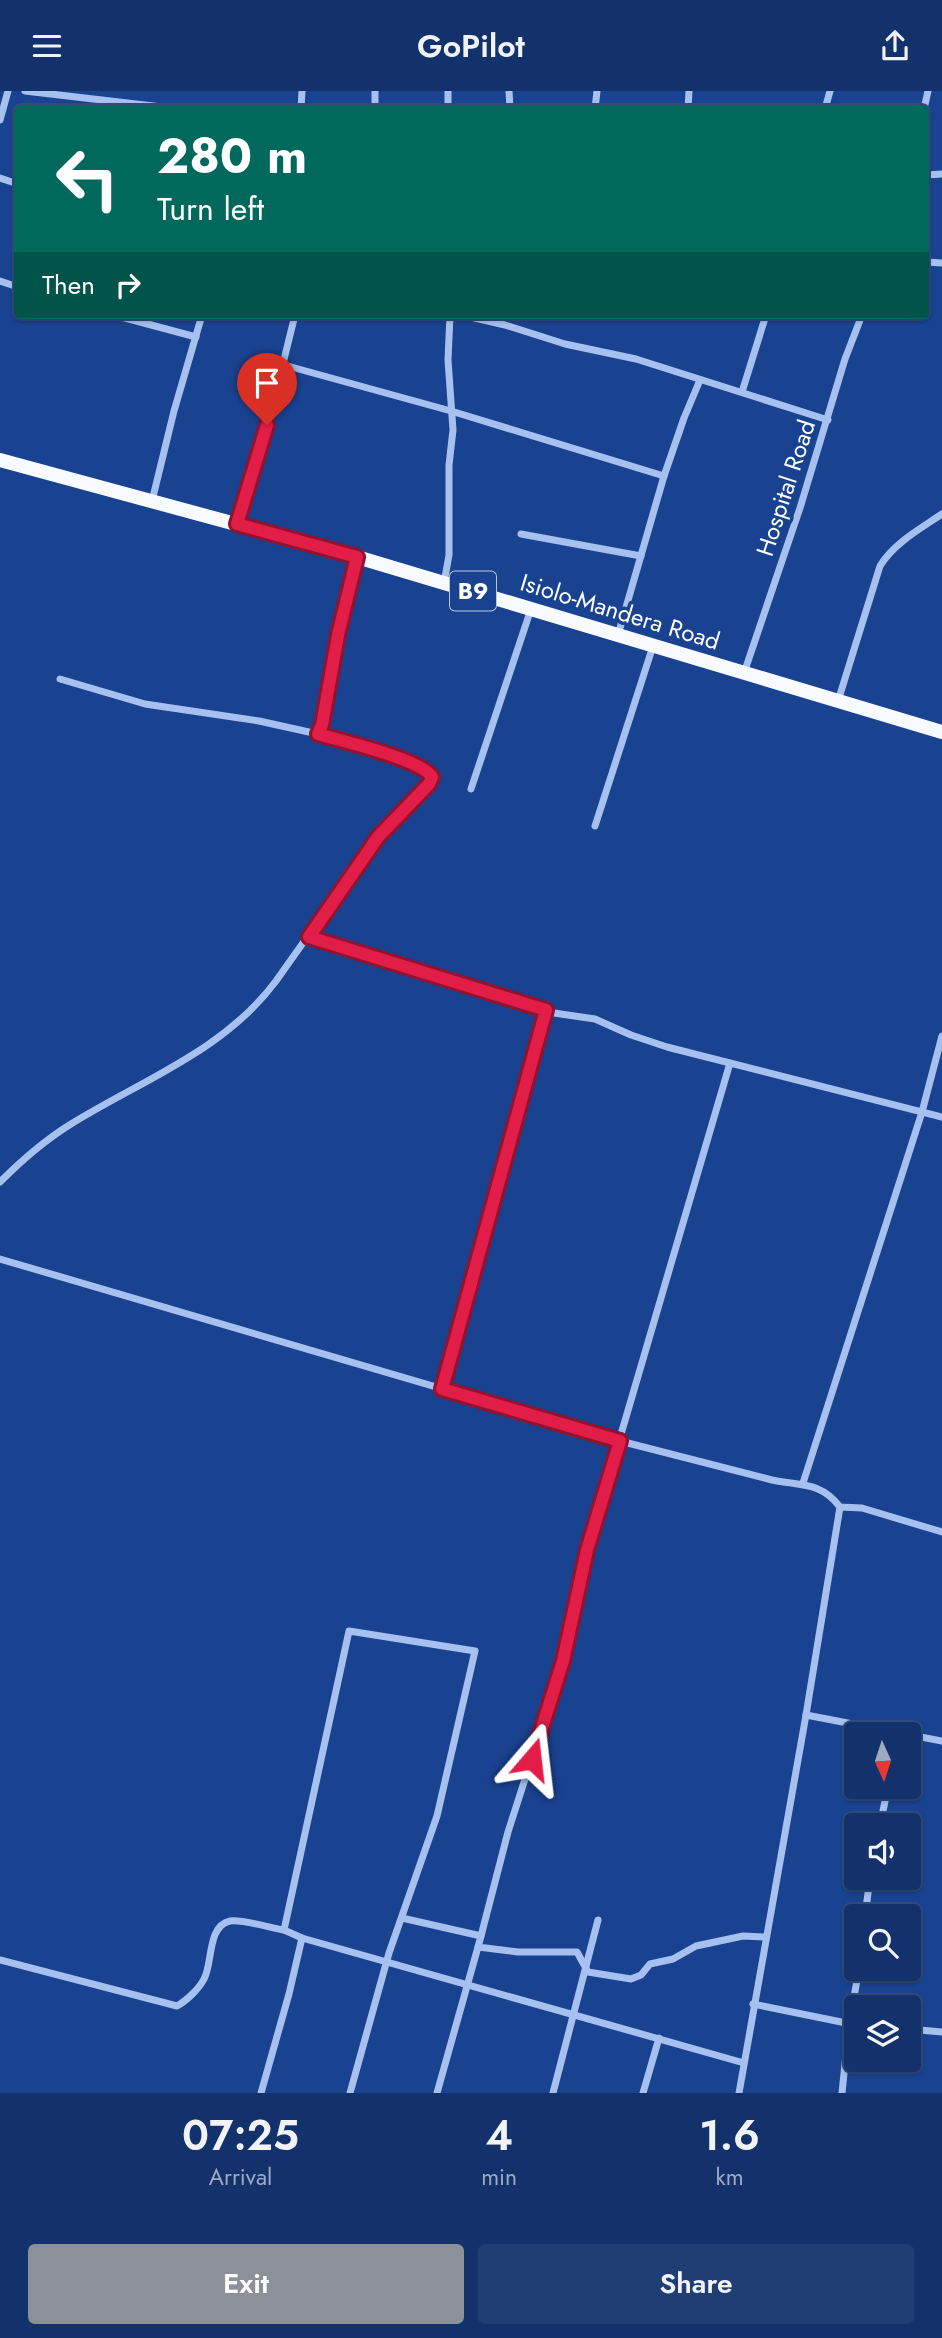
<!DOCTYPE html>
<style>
body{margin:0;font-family:Jost,sans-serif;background:#203e74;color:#f1f3f6;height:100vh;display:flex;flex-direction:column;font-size:26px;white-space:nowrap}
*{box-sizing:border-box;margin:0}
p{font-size:23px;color:#9daac2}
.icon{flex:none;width:38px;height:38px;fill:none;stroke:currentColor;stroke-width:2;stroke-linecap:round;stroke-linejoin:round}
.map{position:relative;height:2002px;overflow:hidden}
.panel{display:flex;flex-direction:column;background:#13326c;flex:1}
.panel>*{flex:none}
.top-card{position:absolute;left:14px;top:14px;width:915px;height:214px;border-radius:7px;box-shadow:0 2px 5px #0004,0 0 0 2px #324d7f;background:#00695c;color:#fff;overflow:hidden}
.needle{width:46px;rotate:177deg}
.controls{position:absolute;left:844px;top:1631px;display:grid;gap:14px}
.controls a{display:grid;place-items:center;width:77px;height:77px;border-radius:7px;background:#13326c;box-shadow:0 2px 5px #0004,0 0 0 2px #324d7f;font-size:35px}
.pin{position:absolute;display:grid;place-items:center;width:60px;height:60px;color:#fff;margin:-72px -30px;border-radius:50% 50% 50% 0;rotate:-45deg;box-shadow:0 0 7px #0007}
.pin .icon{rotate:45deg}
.me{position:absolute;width:77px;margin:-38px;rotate:17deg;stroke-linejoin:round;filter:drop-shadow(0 0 5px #0008)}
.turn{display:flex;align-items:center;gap:24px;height:147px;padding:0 28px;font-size:32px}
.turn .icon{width:91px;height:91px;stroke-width:2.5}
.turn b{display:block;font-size:49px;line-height:60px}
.then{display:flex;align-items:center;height:66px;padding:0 28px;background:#0003;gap:14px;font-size:26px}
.eta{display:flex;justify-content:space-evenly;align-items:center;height:119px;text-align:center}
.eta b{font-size:42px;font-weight:600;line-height:49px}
.cta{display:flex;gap:14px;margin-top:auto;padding:14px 28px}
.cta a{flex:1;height:80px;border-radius:7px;background:#8c9099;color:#fff;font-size:28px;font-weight:600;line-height:80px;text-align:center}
.cta a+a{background:#203e74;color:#f1f3f6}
header{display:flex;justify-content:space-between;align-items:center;height:91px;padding:0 28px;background:#13326c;font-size:32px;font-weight:600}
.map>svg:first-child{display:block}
</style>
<header><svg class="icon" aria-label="menu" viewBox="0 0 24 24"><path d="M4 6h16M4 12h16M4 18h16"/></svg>GoPilot<svg class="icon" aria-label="share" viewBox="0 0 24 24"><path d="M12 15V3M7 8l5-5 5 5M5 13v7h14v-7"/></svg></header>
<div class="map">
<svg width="942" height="2002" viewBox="0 0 942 2002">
<rect width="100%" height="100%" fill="#194290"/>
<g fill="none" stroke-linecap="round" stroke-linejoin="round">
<g stroke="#a6c1ef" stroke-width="7">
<polyline points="25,0 179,18"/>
<polyline points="448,0 448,18"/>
<polyline points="509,0 510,18"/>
<polyline points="301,18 302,0"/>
<polyline points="375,18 375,0"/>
<polyline points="595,18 597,0"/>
<polyline points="688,18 689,0"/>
<polyline points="825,18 830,0"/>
<polyline points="924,18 928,0"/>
<polyline points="0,29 8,0"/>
<polyline points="926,84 942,83"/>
<polyline points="0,87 18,93"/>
<polyline points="926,171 942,172"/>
<polyline points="0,190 18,196"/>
<polyline points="114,224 196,246"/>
<polyline points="462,224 505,234 565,253 636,268 828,329"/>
<polyline points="284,274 451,320 664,385"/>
<polyline points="742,301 766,224"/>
<polyline points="152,410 174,320 202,224"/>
<polyline points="237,433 274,309 295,224"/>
<polyline points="521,443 641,465"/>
<polyline points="444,492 449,464 449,374 453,339 448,269 450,224"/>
<polyline points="618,544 664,385 684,327 700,289"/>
<polyline points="744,582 800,417 845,268 862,224"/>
<path d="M838,610L880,475C894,452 920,438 942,423"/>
<polyline points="318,643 322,634 338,544 357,466"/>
<polyline points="471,698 531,518"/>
<polyline points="595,735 653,555"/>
<polyline points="308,846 554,922 595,928 631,944 667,956 942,1026"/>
<path d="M0,1091C21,1070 45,1049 71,1033C142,989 224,960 276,890L378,746L429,693L432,686L431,682L415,673L318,643L259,630L145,613L60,588"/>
<path d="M0,1168L620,1350L772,1389C799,1395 820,1390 840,1416L862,1417L942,1441"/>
<polyline points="442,1298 546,919"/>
<polyline points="803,1392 922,1021 942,945"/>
<polyline points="806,1624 942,1650"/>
<polyline points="880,1734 888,1696"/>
<polyline points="865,1825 870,1787"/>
<polyline points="402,1827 481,1845 478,1856 518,1861 577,1861 588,1881 631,1888 641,1884 650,1873 673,1868 696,1855 743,1845 766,1846"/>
<polyline points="284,1839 302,1847 744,1972"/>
<polyline points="481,1845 508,1741 563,1570 587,1459 730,972"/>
<path d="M0,1869L177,1915C186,1910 199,1898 204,1888C213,1872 207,1835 230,1830C242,1828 271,1837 284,1839L349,1540L475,1560L437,1725L389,1862L350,2002"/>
<polyline points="753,1913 856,1934"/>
<polyline points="908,1938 942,1941"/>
<polyline points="261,2002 289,1903 302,1847"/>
<polyline points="437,2002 478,1856"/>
<polyline points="553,2002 598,1829"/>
<polyline points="643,2002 659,1947"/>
<polyline points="739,2002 806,1624 840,1416"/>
<polyline points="842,2002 849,1934 859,1878"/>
</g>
<polyline stroke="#f7faff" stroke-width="14" points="0,369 357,466 942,641"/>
</g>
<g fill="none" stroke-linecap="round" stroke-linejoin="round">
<defs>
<path id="route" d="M267,334L237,433L357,466L338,544L322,634L318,643C341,650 421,668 432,686L429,693L378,746L309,846L546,919L442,1298L620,1350L587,1459L563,1570L532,1668"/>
</defs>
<use href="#route" stroke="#92132f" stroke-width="18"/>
<use href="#route" stroke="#e11d48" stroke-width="12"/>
</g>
<g text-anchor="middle" stroke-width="7" stroke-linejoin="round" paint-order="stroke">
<rect fill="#194290" stroke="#bac6de" stroke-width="2" x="450" y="480.5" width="46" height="39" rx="5"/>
<g font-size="23" font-weight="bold" fill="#fff">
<text x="473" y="508">B9</text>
</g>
<g font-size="24" fill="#fff" stroke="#194290">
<text transform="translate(786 397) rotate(-72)" y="8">Hospital Road</text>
<text transform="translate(620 521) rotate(17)" y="8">Isiolo-Mandera Road</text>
</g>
</g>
</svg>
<div class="controls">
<a><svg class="needle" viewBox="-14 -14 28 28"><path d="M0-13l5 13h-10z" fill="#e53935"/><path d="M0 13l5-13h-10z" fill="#9daac2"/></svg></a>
<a><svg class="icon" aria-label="sound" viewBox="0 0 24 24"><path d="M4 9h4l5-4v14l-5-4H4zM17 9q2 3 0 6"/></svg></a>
<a><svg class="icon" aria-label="search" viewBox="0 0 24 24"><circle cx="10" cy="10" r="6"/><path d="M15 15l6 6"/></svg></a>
<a><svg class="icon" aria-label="layers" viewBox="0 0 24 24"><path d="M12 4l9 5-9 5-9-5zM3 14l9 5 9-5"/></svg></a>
</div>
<div class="pin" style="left:267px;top:334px;background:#d93025"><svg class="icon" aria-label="arrive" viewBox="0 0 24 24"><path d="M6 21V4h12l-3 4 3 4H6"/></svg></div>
<svg class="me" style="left:532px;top:1668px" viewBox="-20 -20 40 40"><path d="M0-17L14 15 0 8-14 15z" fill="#e11d48" stroke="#fff" stroke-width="4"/></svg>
<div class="top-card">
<div class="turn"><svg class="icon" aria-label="left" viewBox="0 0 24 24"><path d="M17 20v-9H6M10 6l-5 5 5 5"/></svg><div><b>280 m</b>Turn left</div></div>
<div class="then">Then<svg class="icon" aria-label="right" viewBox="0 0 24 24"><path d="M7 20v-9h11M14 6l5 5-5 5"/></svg></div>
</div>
</div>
<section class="panel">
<div class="eta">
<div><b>07:25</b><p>Arrival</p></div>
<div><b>4</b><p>min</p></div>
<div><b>1.6</b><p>km</p></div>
</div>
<div class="cta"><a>Exit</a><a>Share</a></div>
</section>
